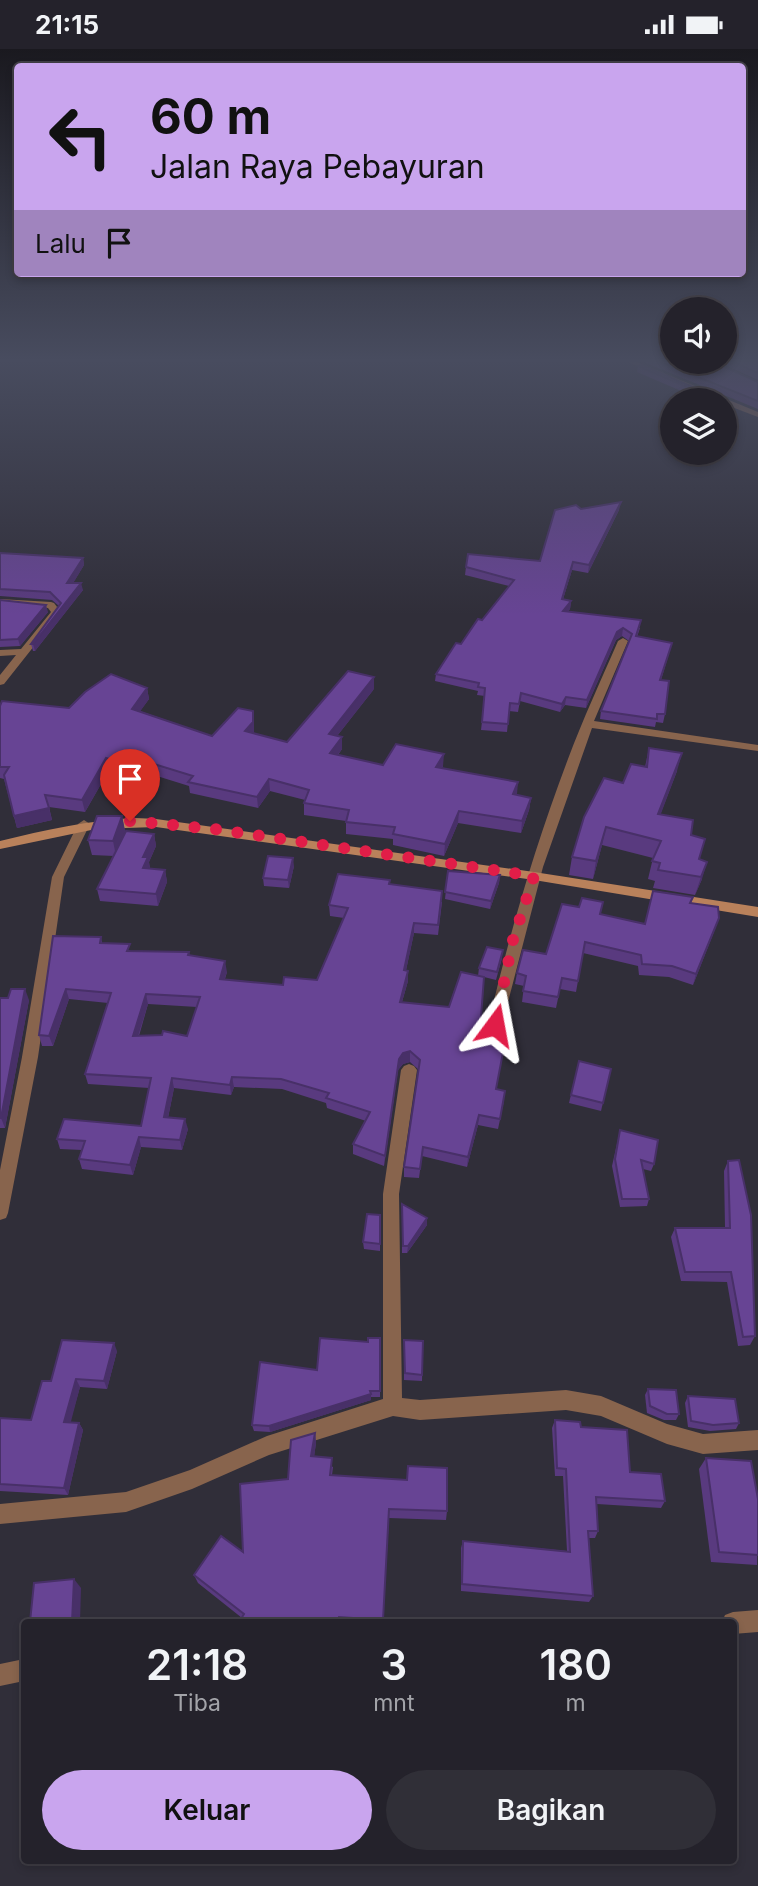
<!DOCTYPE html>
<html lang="id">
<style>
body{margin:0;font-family:Inter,sans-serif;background:#302f37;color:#f1f3f6;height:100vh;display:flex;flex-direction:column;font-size:26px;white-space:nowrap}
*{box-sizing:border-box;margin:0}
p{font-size:23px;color:#a3a4a9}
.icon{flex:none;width:38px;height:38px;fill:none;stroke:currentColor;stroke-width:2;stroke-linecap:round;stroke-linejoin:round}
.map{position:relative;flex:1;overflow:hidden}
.side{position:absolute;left:21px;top:1570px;width:716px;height:245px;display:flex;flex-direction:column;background:#24222b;border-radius:7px;box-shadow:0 4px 10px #0003,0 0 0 2px #413f47}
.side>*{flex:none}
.guide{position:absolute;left:14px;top:14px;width:732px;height:214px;border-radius:7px;box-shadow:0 4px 10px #0003,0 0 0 2px #413f47;background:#c9a5ee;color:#111;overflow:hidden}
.fabs{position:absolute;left:660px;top:248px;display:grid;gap:14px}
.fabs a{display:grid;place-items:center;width:77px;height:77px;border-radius:50%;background:#24222b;box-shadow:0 4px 10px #0003,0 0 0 2px #413f47;font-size:35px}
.pin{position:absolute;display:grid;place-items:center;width:60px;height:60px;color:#fff;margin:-72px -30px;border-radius:50% 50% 50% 0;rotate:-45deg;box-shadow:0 0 7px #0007}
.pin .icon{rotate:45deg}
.me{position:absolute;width:77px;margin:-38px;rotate:13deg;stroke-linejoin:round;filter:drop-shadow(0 0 5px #0008)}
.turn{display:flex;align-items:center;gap:24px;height:147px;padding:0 21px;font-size:32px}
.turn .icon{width:91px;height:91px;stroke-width:2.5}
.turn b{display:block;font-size:49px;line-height:60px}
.then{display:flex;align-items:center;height:66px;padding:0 21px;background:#0003;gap:14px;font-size:26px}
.eta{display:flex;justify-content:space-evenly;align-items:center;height:119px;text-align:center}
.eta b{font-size:42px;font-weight:600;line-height:49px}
.cta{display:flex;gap:14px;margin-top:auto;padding:14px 21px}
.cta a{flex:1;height:80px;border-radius:42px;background:#c9a5ee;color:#111;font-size:28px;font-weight:600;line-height:80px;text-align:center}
.cta a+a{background:#302f37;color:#f1f3f6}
.status{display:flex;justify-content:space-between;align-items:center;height:49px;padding:0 35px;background:#24222b;direction:ltr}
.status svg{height:19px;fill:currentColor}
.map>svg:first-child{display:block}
</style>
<div class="status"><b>21:15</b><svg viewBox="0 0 49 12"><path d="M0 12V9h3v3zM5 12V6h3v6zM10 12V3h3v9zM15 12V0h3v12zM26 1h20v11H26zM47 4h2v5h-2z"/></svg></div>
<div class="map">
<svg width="758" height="1837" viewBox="0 0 758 1837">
<rect width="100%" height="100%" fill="#302e39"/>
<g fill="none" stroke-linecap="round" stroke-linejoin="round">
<g fill="#88644d" fill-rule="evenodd">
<polygon points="619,309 627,309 758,363 758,368 724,355 724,352 717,352"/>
<polygon points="0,550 51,553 54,554 61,563 4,635 0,636 0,626 16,606 0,607 0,601 21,600 51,563 48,559 0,556"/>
<path d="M623,589L628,592L594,672L758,696V702L592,679L543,818L502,976L500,980H490L488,976C509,886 535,797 568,710C583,670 601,631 618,592Z"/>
<polygon points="84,771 90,775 64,828 38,1008 8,1164 6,1169 0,1171 0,1121 22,1008 52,828 78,775"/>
<polygon points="409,1015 414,1017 417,1021 399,1145 402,1349 420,1351 566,1341 601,1347 667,1375 703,1385 758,1381 758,1401 703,1405 667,1395 601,1367 566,1361 420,1371 393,1367 269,1406 192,1440 126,1463 0,1475 0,1455 126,1443 190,1421 267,1387 383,1350 383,1145 401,1021 404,1017"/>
<polygon points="758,1561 758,1583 733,1585 733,1573 722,1573 725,1566 733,1563"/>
<polygon points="24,1610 24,1632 0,1637 0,1615"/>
</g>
<path fill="#b9815b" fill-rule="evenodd" d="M136,769L156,770L534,823L758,858V868L534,831L156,778L96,780L0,800V792C45,781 89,771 136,769Z"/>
</g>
<g fill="#593a7f" fill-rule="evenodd">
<polygon points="634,309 672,309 758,333 758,360"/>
<polygon points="724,309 758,313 758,331 718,313 724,313"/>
<polygon points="638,317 704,343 703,349 700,350 637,323"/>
<polygon points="581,460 619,461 588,524 572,521 563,550 571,552 570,560 568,562 640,579 637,588 672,594 661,631 665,665 663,674 656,673 655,678 600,670 601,662 629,592 622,587 616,591 586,659 565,656 560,663 520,652 518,663 509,662 507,683 481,681 485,647 477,646 478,642 435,632 436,625 482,571 509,537 465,526 466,518 540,512"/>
<polygon points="0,504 83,509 84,516 73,534 83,541 35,602 33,602 31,595 59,557 52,551 0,547"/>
<polygon points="0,551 48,563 20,597 0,598"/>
<polygon points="147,639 149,650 140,662 212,687 253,662 254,685 287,693 374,640 337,687 342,688 342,700 338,706 383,716 443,717 442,719 516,746 531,749 529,761 521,784 458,774 444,807 393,796 393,790 346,785 346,772 304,766 304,754 305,751 270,742 258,759 190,744 189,737 144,723 137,730 109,721 85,763 49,758 52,771 17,779 4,730 0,729 0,657 69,659"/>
<polygon points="649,699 677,722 660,766 691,786 699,810 702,830 695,846 653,839 655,832 648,830 653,809 602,796 593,830 569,826 572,808 623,734 645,718"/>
<polygon points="122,767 125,782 123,790 154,785 156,797 149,813 150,820 165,821 167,833 158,857 100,852 97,840 114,807 92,806 88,791"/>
<polygon points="294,817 289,839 264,837 263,829"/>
<polygon points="448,822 500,826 499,834 490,860 445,850"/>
<path d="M390,831V835L442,853L438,886L414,884L406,921L408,922V932L402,953L449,958L478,927L479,919L502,909L496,931L484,928L481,968L497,1041L504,1052L498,1080L478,1076L467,1118L422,1107L419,1129L404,1128V1118L419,1021L410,1013L403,1015L398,1021L384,1117L353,1105V1095L366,1072L327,1059L326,1054L282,1040L234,1038L231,1046L174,1039L168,1069L188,1080L182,1101L141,1098L133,1126L82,1120L79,1110L82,1101L60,1100L57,1090L141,1077L149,1039L88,1035L85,1025L108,954L69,950L53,997H42L39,986L53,887L101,888L102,894L131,902L189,903L190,907L227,923L225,930L283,936L317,931L344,869L330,867L329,856ZM148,955L197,958L187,987H139Z"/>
<polygon points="693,848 691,854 715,880 693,936 669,928 639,926 638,917 583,904 576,943 560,940 556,959 522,953 524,937 515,935 517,924 546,905 601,865 645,875"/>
<polygon points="0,949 29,951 5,1079 0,1079"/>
<polygon points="579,1012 611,1020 601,1062 569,1054"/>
<polygon points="620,1081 654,1115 651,1122 643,1120 649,1150 647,1157 620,1158 612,1117"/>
<polygon points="728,1112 755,1287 750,1296 738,1297 727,1233 681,1232 671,1188 675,1179 725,1179 724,1122"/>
<polygon points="402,1155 427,1176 407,1204 402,1204"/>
<polygon points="380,1166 380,1202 364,1200 363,1193"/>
<polygon points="380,1289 380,1348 371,1348 371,1351 270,1383 254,1382 252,1376 368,1293"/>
<polygon points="404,1291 423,1292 422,1332 404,1331"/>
<polygon points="117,1302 107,1340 80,1338 70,1373 79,1374 83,1381 68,1446 0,1442 0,1369 31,1371 51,1332"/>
<polygon points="648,1340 679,1365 676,1371 664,1371 647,1364 645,1346"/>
<polygon points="688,1347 739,1374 736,1380 710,1382 688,1378 685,1354"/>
<polygon points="555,1371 581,1378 630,1423 665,1452 661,1459 597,1455 598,1482 595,1489 589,1489 593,1547 589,1553 461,1542 461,1499 463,1492 567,1502 563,1427 555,1427 552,1379"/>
<polygon points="315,1384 316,1394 314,1407 333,1418 332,1426 447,1462 446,1471 389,1469 383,1573 243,1573 242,1569 198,1534 194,1526 243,1503"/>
<polygon points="706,1409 758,1450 757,1516 711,1513 699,1420"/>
</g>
<g fill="#483068">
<polygon points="704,343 703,349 700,350 701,344"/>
<polygon points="621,453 619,461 588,524 589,516"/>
<polygon points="83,509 84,516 69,541 67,534"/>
<polygon points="573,513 572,521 561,557 562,550"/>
<polygon points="81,534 83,541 35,602 33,595"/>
<polygon points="571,552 570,560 562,569 563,562"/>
<polygon points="46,556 48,563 20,597 18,590"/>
<polygon points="623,579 622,587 616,591 586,659 587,651 617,583"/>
<polygon points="374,628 374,640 330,696 329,685"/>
<polygon points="147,639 149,650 134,671 132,660"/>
<polygon points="566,648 565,656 560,663 562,655"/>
<polygon points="253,662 254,674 254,685 245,682"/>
<polygon points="342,688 342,700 330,716 330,704"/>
<polygon points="682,704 677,722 654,783 658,765"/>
<polygon points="444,705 443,717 435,730 436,718"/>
<polygon points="106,709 109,721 85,763 82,751"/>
<polygon points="141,711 144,723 137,730 134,718"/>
<polygon points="269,730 270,742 258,759 257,748"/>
<polygon points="518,733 517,745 511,757 513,745"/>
<polygon points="531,749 529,761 521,784 522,772"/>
<polygon points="49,759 52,771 17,779 14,767"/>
<polygon points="459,762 458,774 444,807 445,795"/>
<polygon points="122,767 125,782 116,807 113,792"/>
<polygon points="606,778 602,796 593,830 596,812"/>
<polygon points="154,785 156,797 149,813 150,821 143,819 143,808"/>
<polygon points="293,809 294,817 289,839 288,831"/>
<polygon points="707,813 702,830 695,846 701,828"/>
<polygon points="165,821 167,833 158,857 156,845"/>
<polygon points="500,826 499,834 490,860 491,852"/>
<polygon points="719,869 715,880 693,936 696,925"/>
<polygon points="414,874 414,884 404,931 404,921"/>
<polygon points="225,912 227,923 221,940 220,930"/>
<polygon points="408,922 408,932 399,963 400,953"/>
<polygon points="25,940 29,951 5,1079 1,1069"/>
<polygon points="66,940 69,950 53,997 49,987"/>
<polygon points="146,945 148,955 135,997 133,987"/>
<polygon points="410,1002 410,1013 403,1015 398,1021 384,1117 385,1107 399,1010 403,1004"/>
<polygon points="232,1028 234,1038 231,1046 230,1036"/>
<polygon points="172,1029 174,1039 166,1078 164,1068"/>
<polygon points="479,1066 478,1076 467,1118 468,1108"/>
<polygon points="185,1070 188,1080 182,1101 180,1091"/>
<polygon points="139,1088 141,1098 133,1126 130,1116"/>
<polygon points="427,1169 427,1176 407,1204 408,1197"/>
<polygon points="114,1294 117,1302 107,1340 104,1332"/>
<polygon points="76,1330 80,1338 69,1380 64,1373"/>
<polygon points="371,1345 371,1351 270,1383 269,1377"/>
<polygon points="79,1374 83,1381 68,1446 64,1439"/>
<polygon points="315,1384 316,1394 313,1417 311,1407"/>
<polygon points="74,1530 81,1539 80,1573 72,1573"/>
</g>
<g fill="#674494" stroke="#483068" stroke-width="2" fill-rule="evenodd">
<polygon points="650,309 672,309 672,313 714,313 758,333 758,352"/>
<polygon points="724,309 747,309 758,313 758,324"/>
<polygon points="642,316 704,343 701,344 638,317"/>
<polygon points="621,453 589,516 573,513 562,550 571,552 563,562 641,571 636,587 672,594 660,631 669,632 665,665 657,665 657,670 601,662 632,585 623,579 617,583 587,651 566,648 562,655 521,644 519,655 510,654 508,675 482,673 485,639 478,638 479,634 436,625 456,594 461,595 478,570 482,571 514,531 466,518 468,505 540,512 555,461 576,456 581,460"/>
<polygon points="0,504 83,509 67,534 81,534 33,595 31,595 61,554 50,543 0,540"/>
<polygon points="0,551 46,556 18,590 0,591"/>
<polygon points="348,622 374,628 329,685 342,688 330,704 383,716 396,695 444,705 436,718 518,733 513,745 531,749 522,772 459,762 445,795 393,785 395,778 346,773 349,761 304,754 309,741 269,730 257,748 188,733 193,727 141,711 134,718 106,709 82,751 45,746 49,759 14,767 4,726 9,718 0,718 0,657 2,652 69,659 85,643 111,625 147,639 132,660 212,687 238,659 253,662 253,673 245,682 287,693"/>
<polygon points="649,699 682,704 658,765 693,771 691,786 705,790 699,810 707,813 701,828 658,821 660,814 652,812 661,792 606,778 596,812 572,808 584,768 604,729 623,734 631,715 647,718"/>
<polygon points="97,767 122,767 113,792 88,791"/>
<polygon points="126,782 154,785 143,808 148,808 143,819 165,821 156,845 97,840"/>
<polygon points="268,807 293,809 288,831 263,829"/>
<polygon points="448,822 500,826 491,852 445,843"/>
<path d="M338,825L390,831L389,835L442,842L438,876L414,874L404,921L408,922L400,953L449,958L461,923L484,928L481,968L491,972H509L496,1040L505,1042L500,1070L479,1066L468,1108L423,1098L420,1120L404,1118L420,1011L410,1002L403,1004L399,1010L385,1107L353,1095L370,1063L326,1049L329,1044L281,1030L232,1028L230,1036L172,1029L164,1068L185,1070L180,1091L139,1088L130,1116L79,1110L85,1092L57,1090L64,1070L141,1077L151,1029L85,1025L111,944L66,940L49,987L39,986L53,887L101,888L100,894L130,895L127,902L189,903L188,906L225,912L220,930L283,936L284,928L317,931L348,859L329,856ZM146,945L200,948L187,987L163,982L162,986L133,987Z"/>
<polygon points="653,842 693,848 690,854 718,858 719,869 696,925 672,917 642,915 641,906 585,893 578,932 562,929 558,948 523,942 526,927 517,924 523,901 546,905 562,855 579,858 582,849 603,853 600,865 645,875"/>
<polygon points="487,898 503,901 497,923 479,919"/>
<polygon points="11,940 25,940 1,1069 0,1069 0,949 8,949"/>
<polygon points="579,1012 611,1020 603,1054 571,1046"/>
<polygon points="620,1081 658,1091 654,1115 641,1111 649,1150 622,1150 615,1110"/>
<polygon points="739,1111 751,1166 755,1287 743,1288 731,1223 685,1223 675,1179 730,1179 728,1112"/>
<polygon points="402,1155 427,1169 408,1197 403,1197"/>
<polygon points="367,1165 380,1166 380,1195 363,1193"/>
<polygon points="320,1289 368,1293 368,1289 380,1289 380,1342 370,1342 371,1345 269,1377 252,1376 260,1313 317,1321"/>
<polygon points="62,1291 114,1294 104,1332 76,1330 64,1373 79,1374 64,1439 0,1435 0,1369 31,1371 42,1332 51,1332"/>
<polygon points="404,1291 423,1292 422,1326 405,1324"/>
<polygon points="648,1340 676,1341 679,1365 667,1365 650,1357"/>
<polygon points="688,1347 735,1350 739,1374 713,1376 691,1372"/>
<polygon points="555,1371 580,1373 581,1378 627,1381 630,1423 661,1425 665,1452 596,1448 598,1482 588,1482 593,1547 462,1535 463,1492 570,1503 566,1420 557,1419"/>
<polygon points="315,1384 311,1407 332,1409 330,1426 407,1431 408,1417 447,1419 447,1462 389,1460 383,1571 339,1568 338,1573 248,1573 241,1570 244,1565 194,1526 221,1487 243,1503 240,1435 288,1430 291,1391"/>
<polygon points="706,1409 751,1412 758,1450 758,1506 719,1503"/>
<polygon points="74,1530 72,1573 30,1573 34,1534"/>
</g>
<linearGradient id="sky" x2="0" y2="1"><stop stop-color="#1a191f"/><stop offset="0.55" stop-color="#484c5f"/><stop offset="1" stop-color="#484c5f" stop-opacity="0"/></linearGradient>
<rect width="758" height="566" fill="url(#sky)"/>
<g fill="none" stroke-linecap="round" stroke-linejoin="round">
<polyline stroke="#e11d48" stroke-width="12" stroke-dasharray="0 21.6" points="130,772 214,780 534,827 513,891 495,976"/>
</g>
</svg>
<div class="fabs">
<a><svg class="icon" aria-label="sound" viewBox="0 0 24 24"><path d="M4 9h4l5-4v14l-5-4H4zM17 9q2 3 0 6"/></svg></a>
<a><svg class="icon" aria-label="layers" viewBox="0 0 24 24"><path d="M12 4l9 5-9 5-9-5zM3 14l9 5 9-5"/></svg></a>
</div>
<div class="pin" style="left:130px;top:772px;background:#d93025"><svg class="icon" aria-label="arrive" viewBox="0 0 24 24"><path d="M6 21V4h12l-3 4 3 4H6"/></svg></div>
<svg class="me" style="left:495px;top:976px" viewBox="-20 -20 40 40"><path d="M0-17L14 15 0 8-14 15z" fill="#e11d48" stroke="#fff" stroke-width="4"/></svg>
<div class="guide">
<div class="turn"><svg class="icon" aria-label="left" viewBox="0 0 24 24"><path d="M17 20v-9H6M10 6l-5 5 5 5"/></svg><div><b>60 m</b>Jalan Raya Pebayuran</div></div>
<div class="then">Lalu<svg class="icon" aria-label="arrive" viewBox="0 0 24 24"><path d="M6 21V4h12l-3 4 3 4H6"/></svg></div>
</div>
<section class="side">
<div class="eta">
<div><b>21:18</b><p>Tiba</p></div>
<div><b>3</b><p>mnt</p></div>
<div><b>180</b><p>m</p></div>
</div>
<div class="cta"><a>Keluar</a><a>Bagikan</a></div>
</section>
</div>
